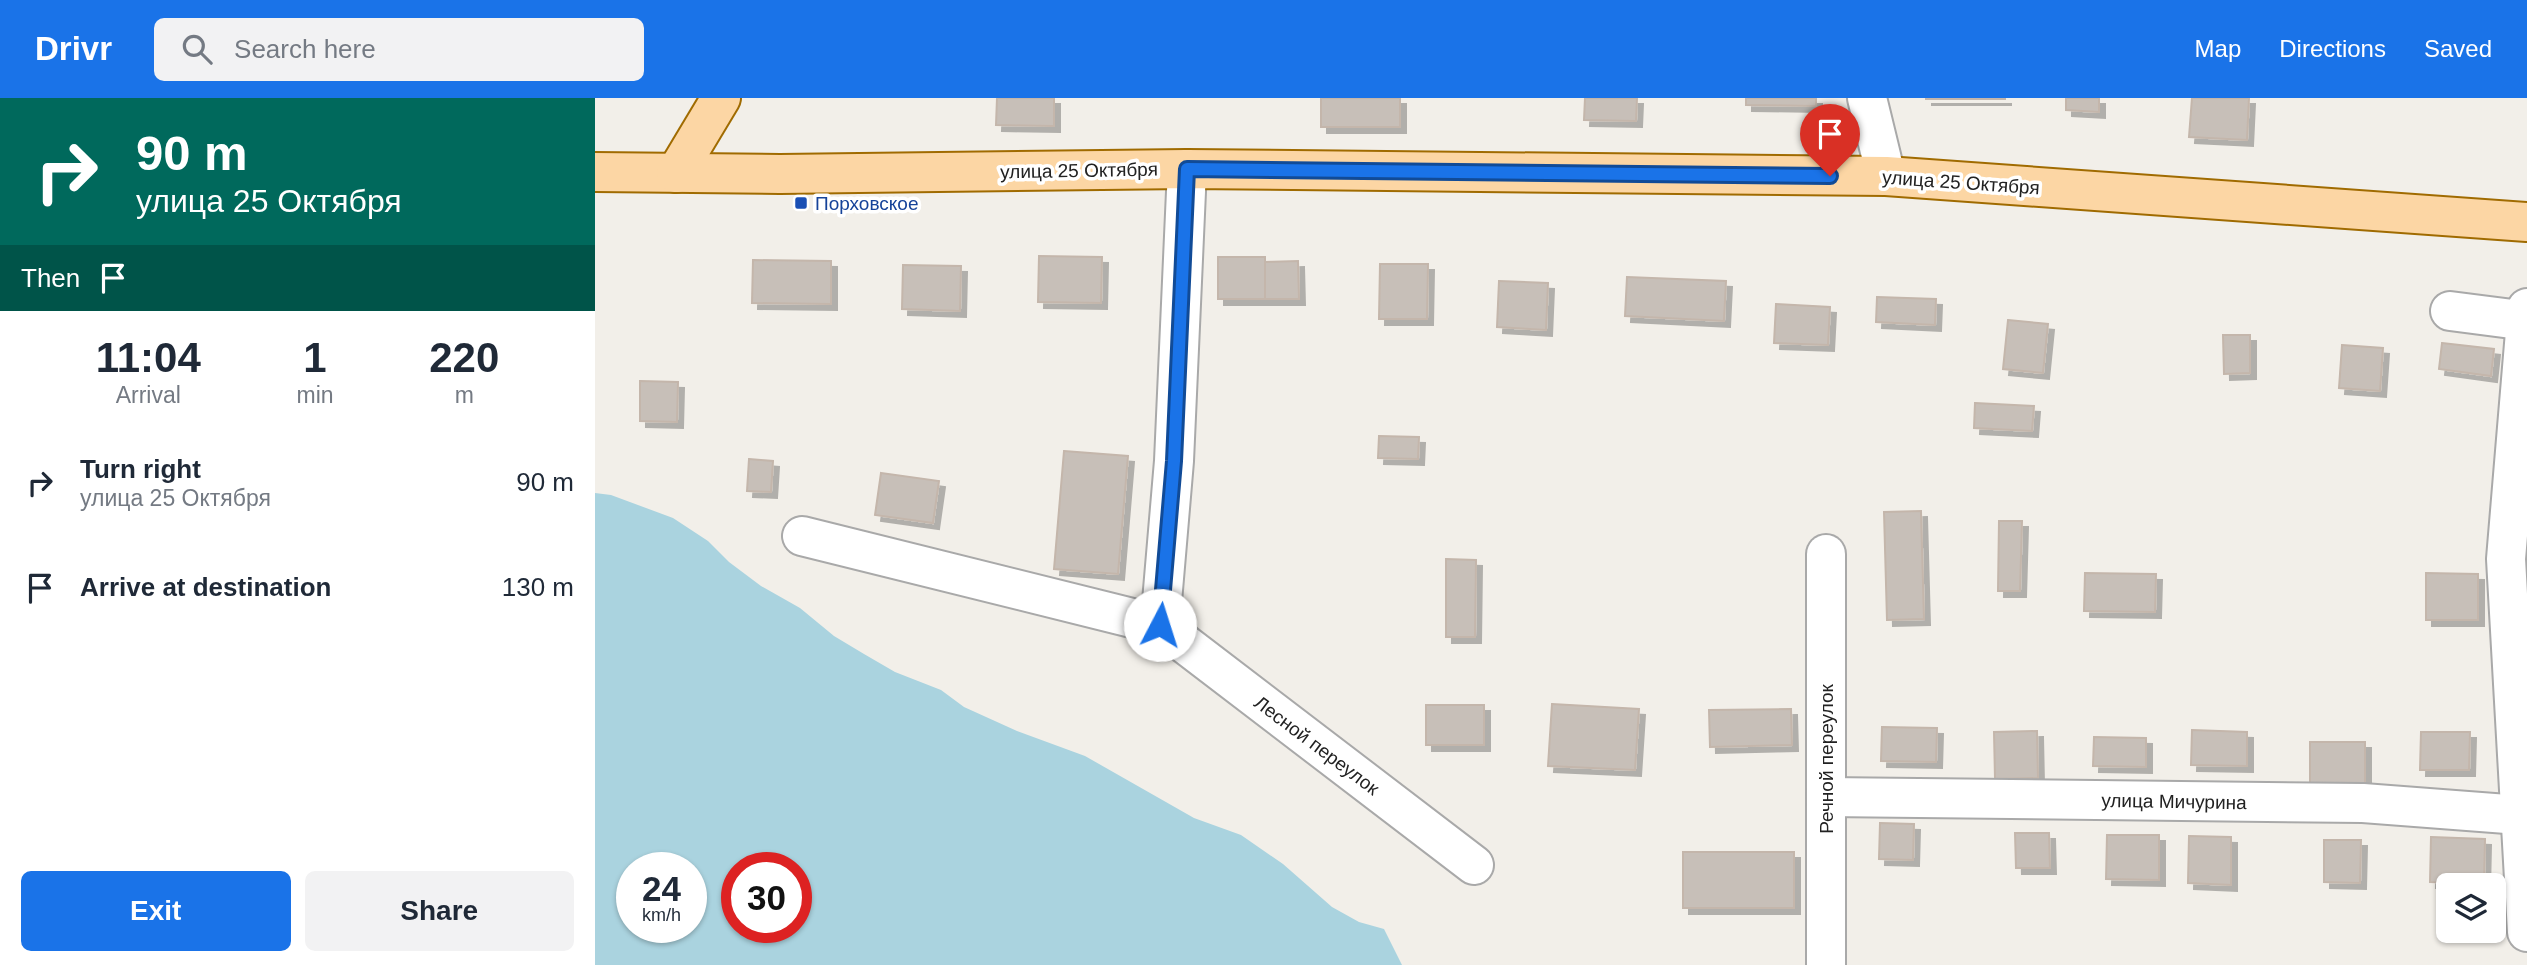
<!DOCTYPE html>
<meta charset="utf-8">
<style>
body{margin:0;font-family:Helvetica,sans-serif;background:#f2f2f3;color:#1f2937;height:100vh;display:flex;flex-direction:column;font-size:26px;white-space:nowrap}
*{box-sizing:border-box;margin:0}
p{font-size:23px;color:#747a83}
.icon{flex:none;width:38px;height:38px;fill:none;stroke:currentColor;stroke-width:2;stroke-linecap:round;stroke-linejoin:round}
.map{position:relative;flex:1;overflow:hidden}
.details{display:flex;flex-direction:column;background:#fff;width:595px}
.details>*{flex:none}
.hud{background:#00695c;color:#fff;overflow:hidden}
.tools{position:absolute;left:1841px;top:775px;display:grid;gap:14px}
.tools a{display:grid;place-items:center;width:70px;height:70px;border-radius:10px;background:#fff;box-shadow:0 2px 5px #0004;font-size:35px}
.speed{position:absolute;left:21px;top:754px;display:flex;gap:14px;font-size:35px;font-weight:700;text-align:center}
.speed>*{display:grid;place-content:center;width:91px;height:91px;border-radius:50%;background:#fff;box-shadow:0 2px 5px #0004;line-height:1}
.speed small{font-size:18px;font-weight:400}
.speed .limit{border:10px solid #d22;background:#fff;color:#111}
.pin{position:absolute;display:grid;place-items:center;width:60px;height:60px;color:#fff;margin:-72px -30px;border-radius:50% 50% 50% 0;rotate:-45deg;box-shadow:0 0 7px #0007}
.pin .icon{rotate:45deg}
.me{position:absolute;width:77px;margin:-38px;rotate:5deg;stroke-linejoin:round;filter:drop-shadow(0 0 5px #0008)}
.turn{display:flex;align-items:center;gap:24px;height:147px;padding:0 21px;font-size:32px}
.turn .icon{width:91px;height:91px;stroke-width:2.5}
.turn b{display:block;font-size:49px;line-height:60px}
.then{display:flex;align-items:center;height:66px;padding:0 21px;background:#0003;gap:14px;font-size:26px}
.eta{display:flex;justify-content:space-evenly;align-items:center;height:119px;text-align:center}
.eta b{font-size:42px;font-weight:700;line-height:49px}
.cta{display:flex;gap:14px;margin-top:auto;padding:14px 21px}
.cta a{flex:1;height:80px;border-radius:10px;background:#1a73e8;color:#fff;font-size:28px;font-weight:700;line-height:80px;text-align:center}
.cta a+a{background:#f2f2f3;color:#1f2937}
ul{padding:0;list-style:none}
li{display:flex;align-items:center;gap:21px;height:105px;padding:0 21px}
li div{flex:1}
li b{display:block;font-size:26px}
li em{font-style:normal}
header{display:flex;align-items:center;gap:42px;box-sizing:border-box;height:98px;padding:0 35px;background:#1a73e8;color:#fff}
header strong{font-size:33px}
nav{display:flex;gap:38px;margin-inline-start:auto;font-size:24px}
.search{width:490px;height:63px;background:#f2f2f3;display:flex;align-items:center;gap:18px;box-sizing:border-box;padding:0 24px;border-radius:10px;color:#747a83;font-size:26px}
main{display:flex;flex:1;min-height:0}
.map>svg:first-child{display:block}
</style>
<header>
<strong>Drivr</strong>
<div class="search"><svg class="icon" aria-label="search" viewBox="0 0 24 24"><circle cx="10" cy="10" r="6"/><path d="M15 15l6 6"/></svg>Search here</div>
<nav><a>Map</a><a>Directions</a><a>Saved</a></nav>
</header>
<main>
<section class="details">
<div class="hud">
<div class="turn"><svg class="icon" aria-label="right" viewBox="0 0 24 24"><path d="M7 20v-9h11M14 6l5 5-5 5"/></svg><div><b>90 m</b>улица 25 Октября</div></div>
<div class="then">Then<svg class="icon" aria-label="arrive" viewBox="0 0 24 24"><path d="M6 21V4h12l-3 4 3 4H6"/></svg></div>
</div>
<div class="eta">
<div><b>11:04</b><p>Arrival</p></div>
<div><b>1</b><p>min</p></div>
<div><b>220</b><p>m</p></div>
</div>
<ul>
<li><svg class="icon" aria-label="right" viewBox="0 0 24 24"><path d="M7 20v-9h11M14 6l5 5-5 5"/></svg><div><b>Turn right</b><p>улица 25 Октября</p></div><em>90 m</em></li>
<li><svg class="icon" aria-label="arrive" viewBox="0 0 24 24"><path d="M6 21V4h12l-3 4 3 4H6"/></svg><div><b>Arrive at destination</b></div><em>130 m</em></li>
</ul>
<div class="cta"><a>Exit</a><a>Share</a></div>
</section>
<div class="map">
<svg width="1932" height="867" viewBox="0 0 1932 867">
<defs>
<filter id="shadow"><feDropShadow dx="6" dy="6" stdDeviation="0" flood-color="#0004"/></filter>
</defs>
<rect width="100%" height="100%" fill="#f2efe9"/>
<path fill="#aad3df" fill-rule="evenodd" d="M0,395L16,397L78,420L113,443L134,464L166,488L205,510L239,538L269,556L300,574L346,592L369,609L422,633L490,658L599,720L646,737L688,766L737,809L764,824L789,831L807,867H0ZM37,770H96V830H37ZM142,770H201V830H142Z"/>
<g fill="#c7bfb8" stroke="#c4b6ab" stroke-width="2" filter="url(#shadow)">
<polygon points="402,0 459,0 459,28 401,27"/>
<rect x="726" y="0" width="79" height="29"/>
<polygon points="990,0 1042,0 1041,23 989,22"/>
<polygon points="1151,0 1221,0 1221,8 1151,7"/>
<rect x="1331" y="0" width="79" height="1"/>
<polygon points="1471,0 1504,0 1504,14 1471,12"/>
<polygon points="1597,0 1654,0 1652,42 1594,39"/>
<polygon points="444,158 507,159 506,205 443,204"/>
<rect x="623" y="159" width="47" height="42"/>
<polygon points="158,162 236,163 236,206 157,205"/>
<polygon points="703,163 704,201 670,201 670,164"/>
<polygon points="785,166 833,166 832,221 784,221"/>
<polygon points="308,167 366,168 365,213 307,211"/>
<polygon points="1032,179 1131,183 1129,223 1030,218"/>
<polygon points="904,183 953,185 951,232 902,229"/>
<polygon points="1282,199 1341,201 1340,227 1281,224"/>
<polygon points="1181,206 1235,209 1233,247 1179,245"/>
<polygon points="1413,222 1453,226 1448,275 1408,271"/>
<polygon points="1628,237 1655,237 1655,275 1629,276"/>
<polygon points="1847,245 1899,251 1896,278 1844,271"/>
<polygon points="1747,247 1788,250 1785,293 1744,290"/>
<polygon points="45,283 83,284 82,324 45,323"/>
<polygon points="1380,305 1439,308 1437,333 1379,330"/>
<polygon points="784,338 824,339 823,361 783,360"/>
<polygon points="469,353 533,358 523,476 459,471"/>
<polygon points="154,361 178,363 176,394 152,393"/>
<polygon points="286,375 344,383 338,425 280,417"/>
<polygon points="1326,413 1329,521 1292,522 1289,414"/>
<polygon points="1404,423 1427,423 1425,493 1403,493"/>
<polygon points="851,461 881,462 880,539 851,539"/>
<polygon points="1490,475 1561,476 1560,514 1489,513"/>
<polygon points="1831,475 1883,476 1883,522 1831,522"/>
<polygon points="957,606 1044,611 1040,672 953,668"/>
<rect x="831" y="607" width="58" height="40"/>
<polygon points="1196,611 1197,647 1115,649 1114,612"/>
<polygon points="1287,629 1342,630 1341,664 1286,663"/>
<polygon points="1597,632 1652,634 1652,668 1596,667"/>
<polygon points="1442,633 1443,680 1400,681 1399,634"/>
<polygon points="1826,634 1875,634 1874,672 1825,672"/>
<polygon points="1499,639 1551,640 1551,669 1498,668"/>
<rect x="1715" y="644" width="55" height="45"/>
<polygon points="1285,725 1319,726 1318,762 1284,761"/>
<polygon points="1420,735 1454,735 1455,770 1421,770"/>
<polygon points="1512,737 1564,737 1564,782 1511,781"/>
<polygon points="1594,738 1636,739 1636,787 1593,785"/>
<polygon points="1836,739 1890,741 1889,786 1835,784"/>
<polygon points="1729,742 1766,742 1765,785 1729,784"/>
<rect x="1088" y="754" width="111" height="56"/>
</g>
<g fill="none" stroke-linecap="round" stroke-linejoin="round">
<defs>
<g id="minor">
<polyline points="1272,0 1291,78"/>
<polyline points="592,71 579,363 565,527 879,767"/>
<polyline points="1932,210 1911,461 1932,834"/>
<polyline points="1855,213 1932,223"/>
<polyline points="207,438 565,527"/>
<polyline points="1231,456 1231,867"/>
<polyline points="1231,699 1768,705 1925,717"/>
</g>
<g id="major">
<polyline points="0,74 185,76 592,71 1291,78 1932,124"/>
<polyline points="81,75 126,0"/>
</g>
</defs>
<use href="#minor" stroke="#a9a9a9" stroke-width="42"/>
<use href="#major" stroke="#a06b00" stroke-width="42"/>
<use href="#minor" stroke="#fff" stroke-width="38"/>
<use href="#major" stroke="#fcd6a4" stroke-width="38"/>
</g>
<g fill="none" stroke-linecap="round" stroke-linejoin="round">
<defs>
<polyline id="route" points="565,527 579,363 592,71 1235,78"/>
</defs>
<use href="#route" stroke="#114b97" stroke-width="18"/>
<use href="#route" stroke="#1a73e8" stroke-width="12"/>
</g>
<rect fill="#1a4fb4" stroke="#fff" stroke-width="2.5" x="199" y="98" width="14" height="14" rx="3.5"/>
<g text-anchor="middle" stroke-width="7" stroke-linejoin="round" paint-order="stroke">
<g font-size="19" fill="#222" stroke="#fff">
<text transform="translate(484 72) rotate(-1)" y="7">улица 25 Октября</text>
<text transform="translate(1366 84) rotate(4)" y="7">улица 25 Октября</text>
<text transform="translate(722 647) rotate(37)" y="7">Лесной переулок</text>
<text transform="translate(1231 661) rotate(-90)" y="7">Речной переулок</text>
<text transform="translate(1579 703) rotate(1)" y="7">улица Мичурина</text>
</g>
<g font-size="19" fill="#164399" stroke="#fff" text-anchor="start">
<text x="220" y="112">Порховское</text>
</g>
</g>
</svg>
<div class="tools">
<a><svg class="icon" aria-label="layers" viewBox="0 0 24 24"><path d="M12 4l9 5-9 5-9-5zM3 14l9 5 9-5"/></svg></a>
</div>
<div class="speed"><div>24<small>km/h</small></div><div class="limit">30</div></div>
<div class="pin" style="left:1235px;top:78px;background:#d93025"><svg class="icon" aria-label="arrive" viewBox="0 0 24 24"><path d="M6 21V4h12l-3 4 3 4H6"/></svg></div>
<svg class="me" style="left:565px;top:527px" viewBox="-20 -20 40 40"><circle r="19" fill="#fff"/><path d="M0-13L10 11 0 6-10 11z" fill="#1a73e8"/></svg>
</div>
</main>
